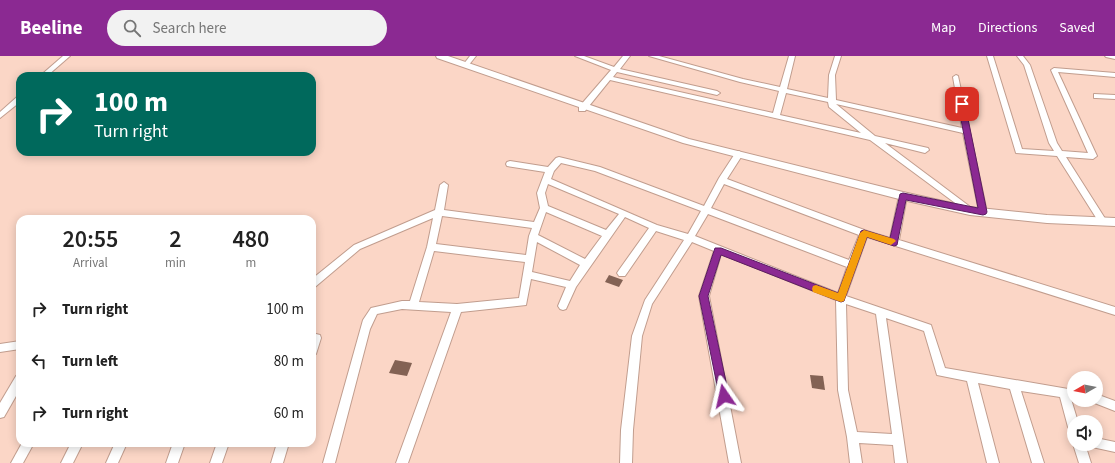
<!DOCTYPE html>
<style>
body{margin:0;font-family:"Source Sans 3",sans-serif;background:#f2f2f2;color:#222;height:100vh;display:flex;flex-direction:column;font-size:15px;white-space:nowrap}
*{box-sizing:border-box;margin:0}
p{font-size:13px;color:#767676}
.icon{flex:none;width:22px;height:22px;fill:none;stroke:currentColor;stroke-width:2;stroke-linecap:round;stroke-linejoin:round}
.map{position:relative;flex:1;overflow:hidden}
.drawer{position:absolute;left:16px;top:159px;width:300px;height:232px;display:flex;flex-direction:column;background:#fff;border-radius:12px;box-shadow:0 2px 10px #0003}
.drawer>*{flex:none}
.guide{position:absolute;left:16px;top:16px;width:300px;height:84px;border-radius:12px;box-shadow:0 2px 10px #0003;background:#00695c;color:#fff;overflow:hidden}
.needle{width:26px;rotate:261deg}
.buttons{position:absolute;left:1067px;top:315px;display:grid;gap:8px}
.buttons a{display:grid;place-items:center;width:36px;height:36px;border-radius:50%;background:#fff;box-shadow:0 2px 10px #0003;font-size:20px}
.pin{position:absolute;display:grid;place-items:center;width:34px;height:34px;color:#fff;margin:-17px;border-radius:8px;box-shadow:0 2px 6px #0006}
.me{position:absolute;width:44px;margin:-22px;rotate:349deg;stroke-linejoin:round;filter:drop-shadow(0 0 3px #0008)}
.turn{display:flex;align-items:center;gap:14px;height:84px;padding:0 12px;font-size:18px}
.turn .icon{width:52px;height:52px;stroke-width:2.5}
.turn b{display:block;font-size:28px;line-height:34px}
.eta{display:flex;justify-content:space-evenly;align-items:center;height:68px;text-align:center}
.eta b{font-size:24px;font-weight:600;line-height:28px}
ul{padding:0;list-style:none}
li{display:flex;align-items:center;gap:12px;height:52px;padding:0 12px}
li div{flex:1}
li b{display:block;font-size:15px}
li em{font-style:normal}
header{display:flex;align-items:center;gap:24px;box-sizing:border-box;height:56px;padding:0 20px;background:#8b2992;color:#fff}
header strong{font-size:19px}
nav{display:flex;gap:22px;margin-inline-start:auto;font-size:14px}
.search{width:280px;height:36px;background:#f2f2f2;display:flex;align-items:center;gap:10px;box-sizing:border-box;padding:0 14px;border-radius:22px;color:#767676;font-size:15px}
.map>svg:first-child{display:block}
</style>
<header>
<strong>Beeline</strong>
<div class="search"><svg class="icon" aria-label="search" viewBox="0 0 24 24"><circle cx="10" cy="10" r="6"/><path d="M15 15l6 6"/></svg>Search here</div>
<nav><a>Map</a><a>Directions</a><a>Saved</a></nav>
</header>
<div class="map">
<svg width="1115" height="407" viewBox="0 0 1115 407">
<rect width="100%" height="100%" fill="#fbd6c6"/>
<g fill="#836254">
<polygon points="609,219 623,224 619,231 605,226"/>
<polygon points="395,304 412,307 407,320 389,317"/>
<polygon points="810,319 823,320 825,334 812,332"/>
</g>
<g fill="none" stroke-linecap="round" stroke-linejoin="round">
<defs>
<g id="minor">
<polygon points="63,0 70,0 47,20 40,20"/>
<polygon points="470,0 476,0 468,10 464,10 463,9"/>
<path d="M575,0H584L614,11L623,0H630L620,13L717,35L720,37L717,39L617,16L613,21L773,57L779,35L740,26L649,0H659L743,23L780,31L789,0H795L787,33L828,42L829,19L835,0H841L835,19L836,44L962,72L953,21L956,19L958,20L987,156L983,159L979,156L963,77L836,48L875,80L928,92L929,94L925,97L885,87L973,153L974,155L970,158L870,84L610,24L585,55H579V51L611,14ZM786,37L828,46L829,51L861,77L780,59Z"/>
<polygon points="987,0 993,0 1022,93 1054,95 1049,87 1024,9 1017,0 1023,0 1030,9 1057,87 1062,95 1088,97 1051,14 1054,12 1115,17 1115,21 1058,16 1097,100 1093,103 1066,101 1106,164 1107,166 1106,168 1100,168 1057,100 1016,97"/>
<polygon points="1105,0 1115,0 1115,3 1106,1"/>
<polygon points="1094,38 1115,39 1115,43 1096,42 1094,42"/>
<polygon points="18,40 20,40 20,46 0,62 0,56"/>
<path d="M739,95L743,98L727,123L867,175L890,182L899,140L900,138H906L907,140L899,184L1115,251V259L867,181L846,240L931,269L945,312L1074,334V344L1071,343L1078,366H1074V376L1070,375L1068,371L1060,341L1021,335L1044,407H1032L1010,333L978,327L999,407H987L967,325L937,319L924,275L886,262L907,407H895L893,389L859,387L862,407H850L847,381L838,334L836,244L721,198L709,240L741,407H729L699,240L714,195L692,186L652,248L642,280L633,374L632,407H620L621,374L632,280L645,244L684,184L656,175L625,220H619L617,217L619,214L649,172L625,161L576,231L566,253L563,254L560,253L558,250L566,231L531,223L526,249L461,256L408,407H396L451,256L402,253L377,258L370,273L335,407H323L363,264L371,252L402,245H410L427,191L433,162L360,193L315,231L312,232V223L354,189L435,154L440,129L444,126L448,129L444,154L534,166L540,152L537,137L545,116L507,110L506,108L507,106L510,105L548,111L556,102L559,101L600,111L704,150L719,122L736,96ZM561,107L595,115L701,155L688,178L657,169L551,123L554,115ZM548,128L619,158L606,174L548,150L545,137ZM724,128L859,179L849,204L711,152ZM546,156L602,180L585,203L538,179ZM708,158L847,211L838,237L695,180ZM442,160L532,172L529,180L526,199L436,188ZM537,186L580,209L570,225L532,216ZM434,195L525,206L519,242L457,248L419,246ZM846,248L876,258L892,378L857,376L848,334Z"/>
<polygon points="316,278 320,279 321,282 316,298 312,299 312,280"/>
<polygon points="20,285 20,293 0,296 0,288"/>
<polygon points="20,318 20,333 4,361 0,362 0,347 16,320"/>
<polygon points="1096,338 1115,345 1115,355 1092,346 1091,344 1096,344"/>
<polygon points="1096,382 1115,386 1115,396 1092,391 1091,388 1096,388"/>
<polygon points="22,387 34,387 23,407 11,407"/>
<polygon points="71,387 83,387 73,407 61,407"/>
<polygon points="115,387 127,387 118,407 106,407"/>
<polygon points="173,387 185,387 178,407 166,407"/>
<polygon points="217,387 229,387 222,407 210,407"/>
<polygon points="277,387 289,387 283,407 271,407"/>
<polygon points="1074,387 1074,388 1085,388 1091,407 1079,407 1073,388"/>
</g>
<polygon id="tertiary" points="436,0 448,0 689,83 903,136 970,151 1047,159 1115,162 1115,170 1047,167 970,159 903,144 683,87 437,2"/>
</defs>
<use href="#minor" stroke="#c19d8e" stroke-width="2"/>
<use href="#tertiary" stroke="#c19d8e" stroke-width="2"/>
<use href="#minor" fill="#fff" fill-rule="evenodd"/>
<use href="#tertiary" fill="#fff" fill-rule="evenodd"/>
</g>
<polygon fill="#8b2992" stroke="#5a1b5f" points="962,46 965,48 987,156 986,158 983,159 906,144 897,189 894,190 867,181 845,242 844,245 841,246 721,199 708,240 729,340 727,344 724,345 720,344 699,240 715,192 721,192 838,237 861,175 864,174 890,182 900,138 903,137 978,152 958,48"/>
<polygon fill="#f59e0b" points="864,174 894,183 896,185 891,189 867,181 844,245 841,246 813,236 812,233 813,230 816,229 838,237 860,177"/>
</svg>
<div class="buttons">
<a><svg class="needle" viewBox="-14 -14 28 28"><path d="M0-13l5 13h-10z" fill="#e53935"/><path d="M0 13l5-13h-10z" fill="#767676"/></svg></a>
<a><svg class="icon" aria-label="sound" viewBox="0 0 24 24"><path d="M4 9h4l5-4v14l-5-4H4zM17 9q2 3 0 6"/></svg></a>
</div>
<div class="pin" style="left:962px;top:48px;background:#d93025"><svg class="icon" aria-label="arrive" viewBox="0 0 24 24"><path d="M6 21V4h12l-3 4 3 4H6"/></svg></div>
<svg class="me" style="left:724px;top:340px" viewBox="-20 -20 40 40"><path d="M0-17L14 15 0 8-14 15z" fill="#8b2992" stroke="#fff" stroke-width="4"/></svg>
<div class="guide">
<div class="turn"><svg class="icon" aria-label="right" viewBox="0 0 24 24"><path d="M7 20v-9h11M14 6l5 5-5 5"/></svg><div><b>100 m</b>Turn right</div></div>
</div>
<section class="drawer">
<div class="eta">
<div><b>20:55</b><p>Arrival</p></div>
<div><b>2</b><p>min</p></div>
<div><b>480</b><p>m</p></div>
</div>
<ul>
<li><svg class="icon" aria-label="right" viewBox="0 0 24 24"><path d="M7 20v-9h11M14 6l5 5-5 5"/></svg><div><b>Turn right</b></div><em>100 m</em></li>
<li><svg class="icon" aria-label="left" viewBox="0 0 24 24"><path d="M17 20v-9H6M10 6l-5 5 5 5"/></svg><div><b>Turn left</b></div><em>80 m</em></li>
<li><svg class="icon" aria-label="right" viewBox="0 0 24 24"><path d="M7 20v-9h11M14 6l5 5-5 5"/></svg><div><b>Turn right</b></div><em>60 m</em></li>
</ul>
</section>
</div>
